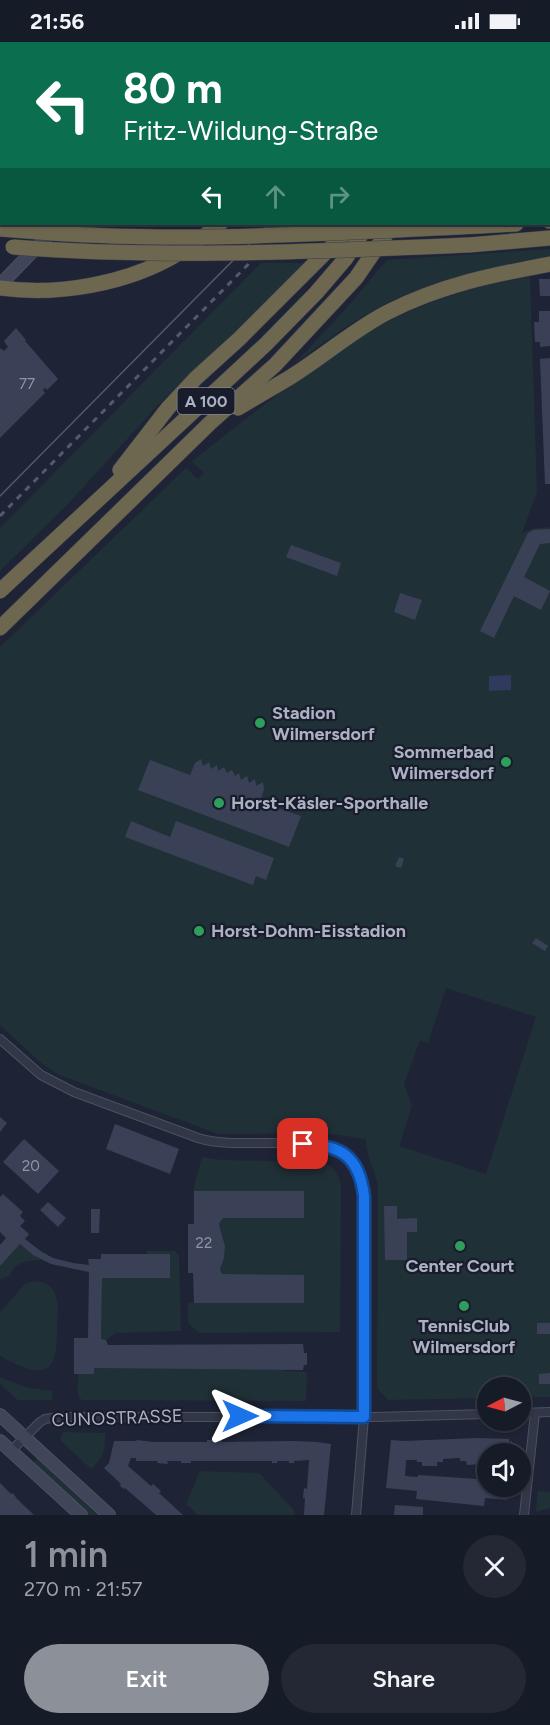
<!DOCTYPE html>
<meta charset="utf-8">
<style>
body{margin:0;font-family:Figtree,sans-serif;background:#232834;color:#f1f3f6;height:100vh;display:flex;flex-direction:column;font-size:22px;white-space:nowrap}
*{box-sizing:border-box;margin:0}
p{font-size:20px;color:#9ea1a8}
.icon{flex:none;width:33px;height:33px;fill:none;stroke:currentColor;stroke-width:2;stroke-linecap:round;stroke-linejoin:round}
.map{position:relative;height:1473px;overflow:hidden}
.side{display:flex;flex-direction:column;background:#161b28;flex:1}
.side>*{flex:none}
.banner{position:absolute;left:0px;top:0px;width:550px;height:183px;box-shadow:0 2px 4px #0004,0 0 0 2px #353945;background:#0b6e4f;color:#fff;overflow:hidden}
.needle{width:39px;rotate:264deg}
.controls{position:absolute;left:477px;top:1335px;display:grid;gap:12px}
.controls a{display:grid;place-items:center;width:54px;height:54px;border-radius:50%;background:#161b28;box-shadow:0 2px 4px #0004,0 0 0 2px #353945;font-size:30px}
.pin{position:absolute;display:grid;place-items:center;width:51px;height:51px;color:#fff;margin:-26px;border-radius:12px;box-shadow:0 3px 9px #0006}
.me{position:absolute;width:66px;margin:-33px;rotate:90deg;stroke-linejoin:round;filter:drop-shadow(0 0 4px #0008)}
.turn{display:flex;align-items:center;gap:21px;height:126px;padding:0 24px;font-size:27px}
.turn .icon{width:78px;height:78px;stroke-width:2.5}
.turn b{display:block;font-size:42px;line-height:51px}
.lanes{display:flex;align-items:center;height:57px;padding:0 24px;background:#0003;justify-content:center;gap:30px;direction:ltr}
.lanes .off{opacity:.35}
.round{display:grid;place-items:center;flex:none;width:63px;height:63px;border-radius:32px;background:#232834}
.summary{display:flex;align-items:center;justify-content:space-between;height:102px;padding:0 24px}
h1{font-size:36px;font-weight:600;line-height:45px;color:#8c9099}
.cta{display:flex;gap:12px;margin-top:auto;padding:12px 24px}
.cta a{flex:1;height:69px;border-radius:36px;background:#8c9099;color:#fff;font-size:24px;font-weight:600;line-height:69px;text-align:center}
.cta a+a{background:#232834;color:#f1f3f6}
.status{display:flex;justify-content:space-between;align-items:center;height:42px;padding:0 30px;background:#161b28;direction:ltr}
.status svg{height:16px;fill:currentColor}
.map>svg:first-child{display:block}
</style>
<div class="status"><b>21:56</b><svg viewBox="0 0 49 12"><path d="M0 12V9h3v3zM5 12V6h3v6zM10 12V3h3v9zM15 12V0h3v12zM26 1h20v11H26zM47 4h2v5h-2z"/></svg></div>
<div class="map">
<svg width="550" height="1473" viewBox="0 0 550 1473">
<rect width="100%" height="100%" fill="#1e2436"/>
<g fill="#203037" fill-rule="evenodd">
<polygon points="0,0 226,0 224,2 2,2 1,13 0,13"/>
<path d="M550,207V214C488,227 431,237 374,268C346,284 320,303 294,322L342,271L387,218Z"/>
<polygon points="261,221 306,221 159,362 67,463 0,529 0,486"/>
<path d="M530,235L537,450L522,491L535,486L550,485V1355H521L520,1346H488L487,1356L388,1358L377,1346L378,1147C377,1130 365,1115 366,1097L324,1091L218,1092L57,1032L40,1020L0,983V605L186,426L198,437L204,431L192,419C257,369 322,314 394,276C437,255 483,243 530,235ZM446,946L536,975L486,1132L399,1104L412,1064L404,1042L420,998L428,1001Z"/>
<path d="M202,1115L222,1118L320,1120C333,1123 339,1131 341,1144L340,1290L199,1291L188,1281V1261H304L222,1232L220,1227C226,1210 226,1199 219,1182L223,1176H304V1149H194L195,1140Z"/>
<path d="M20,1202L33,1213L42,1218C28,1218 14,1220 9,1234L1,1237L0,1239V1224Z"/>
<polygon points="147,1209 175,1209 179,1214 181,1289 115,1291 106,1298 101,1297 102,1236 170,1235 170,1212 147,1212"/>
<path d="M35,1239C44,1240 50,1242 54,1250C60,1261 57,1276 57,1287C58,1339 39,1335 0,1314V1270L25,1242Z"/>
<path d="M94,1326H285V1329L307,1330L306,1359L82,1358C75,1352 78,1341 79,1332H94Z"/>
<polygon points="0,1335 25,1345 52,1349 52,1358 18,1358 0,1342"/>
<path d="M63,1390L105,1391C105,1409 105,1413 91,1427L60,1398Z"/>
<polygon points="38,1416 101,1473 89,1473 32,1422"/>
<polygon points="200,1429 259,1431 294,1468 294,1473 198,1473 186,1462"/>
<polygon points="538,1449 550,1450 550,1466 536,1470"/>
</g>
<polygon fill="#2f3a5c" points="511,633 511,648 489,649 489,634"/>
<g fill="#3a4157">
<polygon points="539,237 550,237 550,254 540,254"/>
<polygon points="539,269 550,269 550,304 540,305 540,300 535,300 534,280 539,280"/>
<polygon points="16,286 26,298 25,299 58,337 47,348 45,346 43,348 45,351 0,396 0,306 4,309 8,305 4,299"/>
<polygon points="550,316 550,442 545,442 540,318 540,317"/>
<polygon points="550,487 550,501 540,502 524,535 550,549 541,568 514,554 494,596 480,589 528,491 533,488"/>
<polygon points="291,503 341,521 337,534 286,515"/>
<polygon points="400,551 422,558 415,578 394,570"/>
<polygon points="201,717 203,724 209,720 211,727 217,723 218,729 224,725 227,731 232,728 235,734 239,731 241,738 247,734 249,741 255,737 256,744 263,740 264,747 260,760 301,774 289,805 138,748 150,718 190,733 195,721"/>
<polygon points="131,779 170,795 176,779 274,816 266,838 256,834 253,843 125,795"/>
<polygon points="399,815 404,817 401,826 395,824"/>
<polygon points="536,896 548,904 545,909 532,901"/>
<polygon points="0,1075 7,1081 0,1090"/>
<polygon points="115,1082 179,1107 170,1132 106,1107"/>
<polygon points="24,1097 59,1129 38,1152 3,1120"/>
<polygon points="194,1149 304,1149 304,1176 223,1176 219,1182 225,1204 224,1216 220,1227 222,1232 304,1233 304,1261 194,1261 193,1231 188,1231 188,1182 194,1182"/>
<polygon points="3,1152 23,1170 20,1174 25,1179 20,1184 29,1192 25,1197 42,1210 53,1216 73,1221 89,1223 88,1217 101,1217 101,1212 170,1212 170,1236 102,1236 101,1297 106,1298 108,1303 303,1302 304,1311 307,1311 307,1323 304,1323 303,1328 94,1326 94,1332 74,1332 74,1296 88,1296 89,1230 51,1222 33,1213 20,1202 0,1224 0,1203 6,1196 0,1190 0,1155"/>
<polygon points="48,1160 66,1176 58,1185 40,1168"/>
<polygon points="384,1164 397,1164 397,1177 417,1176 417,1190 407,1190 407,1218 385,1218"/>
<polygon points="91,1167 100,1167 99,1191 91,1191"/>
<rect x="537" y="1281" width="13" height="11"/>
<polygon points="550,1331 550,1342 539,1342 539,1332"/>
<polygon points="477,1396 509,1397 509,1400 512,1399 512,1405 509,1405 509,1412 488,1412 486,1418 481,1418 481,1422 467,1423 466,1419 460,1419 460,1416 443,1417 443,1420 437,1420 437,1424 422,1424 422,1420 417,1420 417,1418 406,1418 405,1434 418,1435 418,1433 477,1437 477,1439 486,1440 488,1444 509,1444 507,1458 485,1456 484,1464 416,1457 417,1449 386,1446 391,1398 404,1399"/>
<polygon points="137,1398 153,1400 207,1400 207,1398 222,1398 222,1400 293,1399 317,1400 331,1402 324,1473 304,1473 305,1456 303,1456 304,1446 307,1447 309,1418 294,1419 294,1421 289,1421 289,1419 277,1419 277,1421 272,1421 272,1419 191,1419 191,1421 181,1421 181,1419 167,1419 168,1422 157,1421 158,1419 136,1419 136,1416 131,1416 128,1424 151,1444 153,1442 161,1449 159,1451 183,1473 156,1473 125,1446 124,1447 120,1444 121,1442 104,1426 109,1421 114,1399 136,1399"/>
<polygon points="0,1441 11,1452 13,1451 17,1457 34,1473 0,1473"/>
<polygon points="395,1463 423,1465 423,1473 394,1473"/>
</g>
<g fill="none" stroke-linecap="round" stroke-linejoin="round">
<defs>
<g id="street">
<polyline points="0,30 2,30"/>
<polyline points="0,141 2,141"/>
<path d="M0,997L41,1033L74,1050L198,1096C236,1109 322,1090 349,1115C360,1125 362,1140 364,1154V1375L356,1473"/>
<polyline points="520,1371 550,1370"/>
<polyline points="11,1409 40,1380 45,1377 59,1375 375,1375 488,1372"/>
<polyline points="524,1473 535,1371"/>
</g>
<g id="secondary">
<polyline points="259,2 262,0"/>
<polyline points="0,243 59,182"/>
<polyline points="0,1373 109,1473"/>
<polyline points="0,1399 81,1473"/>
</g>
<g id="highway">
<polyline points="362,2 363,0"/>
<polyline points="415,2 416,0"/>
<polyline points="451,2 451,0"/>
<polyline points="472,2 473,0"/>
<polyline points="549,144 550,144"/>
<polyline points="549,179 550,179"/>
<polyline points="480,184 516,182"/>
<polyline points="0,187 27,189"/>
<polyline points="469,203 550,196"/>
<path d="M0,246C58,254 128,242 179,211C193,203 207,192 220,182"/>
<path d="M238,366C255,356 272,346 289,336C323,315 353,288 388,270C441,243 492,233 550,222"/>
<polyline points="120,428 168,366 196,336 239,297 342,194 352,186"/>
<polyline points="0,549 266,302 316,251 346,216 368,182"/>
<polyline points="0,586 210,381 275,323 356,236 393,182"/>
</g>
</defs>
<use href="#street" stroke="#4c5162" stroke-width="10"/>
<use href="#secondary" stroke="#4c5162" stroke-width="14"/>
<use href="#highway" stroke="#3a3e4e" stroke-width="16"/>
<use href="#street" stroke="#323747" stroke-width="8"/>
<use href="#secondary" stroke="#40455a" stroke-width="12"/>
<use href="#highway" stroke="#6d674f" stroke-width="15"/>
<g stroke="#545a6e" stroke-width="1.5">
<polyline points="446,2 448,0"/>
<polyline points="0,454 269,182"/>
</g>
<g stroke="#545a6e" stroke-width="3" stroke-dasharray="6 6" stroke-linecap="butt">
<polyline points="458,2 459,0"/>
<polyline points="0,474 288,182"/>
</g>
<defs>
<g id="highway-bridge">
<path d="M27,189C178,202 330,191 480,184"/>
<path d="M13,205C165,217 317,209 469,203"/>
</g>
</defs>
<use href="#highway-bridge" stroke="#3a3e4e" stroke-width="16" stroke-linecap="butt"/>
<use href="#highway-bridge" stroke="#6d674f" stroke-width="15"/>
</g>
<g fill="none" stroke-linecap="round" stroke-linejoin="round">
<defs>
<path id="route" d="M240,1374L364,1375V1154C359,1114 341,1103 303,1102"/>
</defs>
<use href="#route" stroke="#114b97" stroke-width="15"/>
<use href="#route" stroke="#1a73e8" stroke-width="10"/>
</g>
<g fill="#2e9e5b" stroke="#181c2b" stroke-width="2">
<circle cx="260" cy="681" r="6"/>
<circle cx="506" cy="720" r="6"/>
<circle cx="219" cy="761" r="6"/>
<circle cx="199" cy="889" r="6"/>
<circle cx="460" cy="1204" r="6"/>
<circle cx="464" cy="1264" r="6"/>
</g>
<g text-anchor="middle" stroke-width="4.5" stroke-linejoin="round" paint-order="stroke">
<g font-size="15" fill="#9095a9">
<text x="27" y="347">77</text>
<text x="31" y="1129">20</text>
<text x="204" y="1206">22</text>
</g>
<rect fill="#181c2b" stroke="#808496" stroke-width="1.5" x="177.5" y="346" width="57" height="26" rx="4.5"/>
<g font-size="16" font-weight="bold" fill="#acb1c4">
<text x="206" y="365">A 100</text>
</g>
<g font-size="18" font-weight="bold" fill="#acb1c4" stroke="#181c2b" text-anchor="start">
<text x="272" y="677">Stadion<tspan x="272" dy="21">Wilmersdorf</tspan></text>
<text x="494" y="716" text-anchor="end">Sommerbad<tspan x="494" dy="21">Wilmersdorf</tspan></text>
<text x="231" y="767">Horst-Käsler-Sporthalle</text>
<text x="211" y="895">Horst-Dohm-Eisstadion</text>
<text x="460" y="1230" text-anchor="middle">Center Court</text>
<text x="464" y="1290" text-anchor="middle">TennisClub<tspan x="464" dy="21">Wilmersdorf</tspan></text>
</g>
<g font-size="18" fill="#acb1c4" stroke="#181c2b">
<text transform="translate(117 1376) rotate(-2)" y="6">CUNOSTRASSE</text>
</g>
</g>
</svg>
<div class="controls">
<a><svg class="needle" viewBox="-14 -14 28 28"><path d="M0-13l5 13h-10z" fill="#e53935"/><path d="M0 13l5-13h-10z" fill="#9ea1a8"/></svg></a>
<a><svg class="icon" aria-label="sound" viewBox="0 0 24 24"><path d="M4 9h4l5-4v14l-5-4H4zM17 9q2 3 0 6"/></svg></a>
</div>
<div class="pin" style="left:303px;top:1102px;background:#d93025"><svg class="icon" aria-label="arrive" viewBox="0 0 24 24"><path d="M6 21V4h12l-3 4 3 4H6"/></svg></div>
<svg class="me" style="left:240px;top:1374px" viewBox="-20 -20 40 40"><path d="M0-17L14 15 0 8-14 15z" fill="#1a73e8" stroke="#fff" stroke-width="4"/></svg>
<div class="banner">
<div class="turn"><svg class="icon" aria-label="left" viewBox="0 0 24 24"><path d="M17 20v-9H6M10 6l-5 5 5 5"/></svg><div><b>80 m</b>Fritz-Wildung-Straße</div></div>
<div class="lanes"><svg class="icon" aria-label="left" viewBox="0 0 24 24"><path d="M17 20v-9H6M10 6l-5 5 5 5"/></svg><svg class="icon off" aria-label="ahead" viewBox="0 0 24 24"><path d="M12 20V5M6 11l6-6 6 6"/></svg><svg class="icon off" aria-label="right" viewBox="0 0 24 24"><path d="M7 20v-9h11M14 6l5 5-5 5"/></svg></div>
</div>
</div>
<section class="side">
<div class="summary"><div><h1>1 min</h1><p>270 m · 21:57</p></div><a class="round"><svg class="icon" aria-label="close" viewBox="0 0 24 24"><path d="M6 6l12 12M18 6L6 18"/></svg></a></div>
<div class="cta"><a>Exit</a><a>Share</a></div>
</section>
